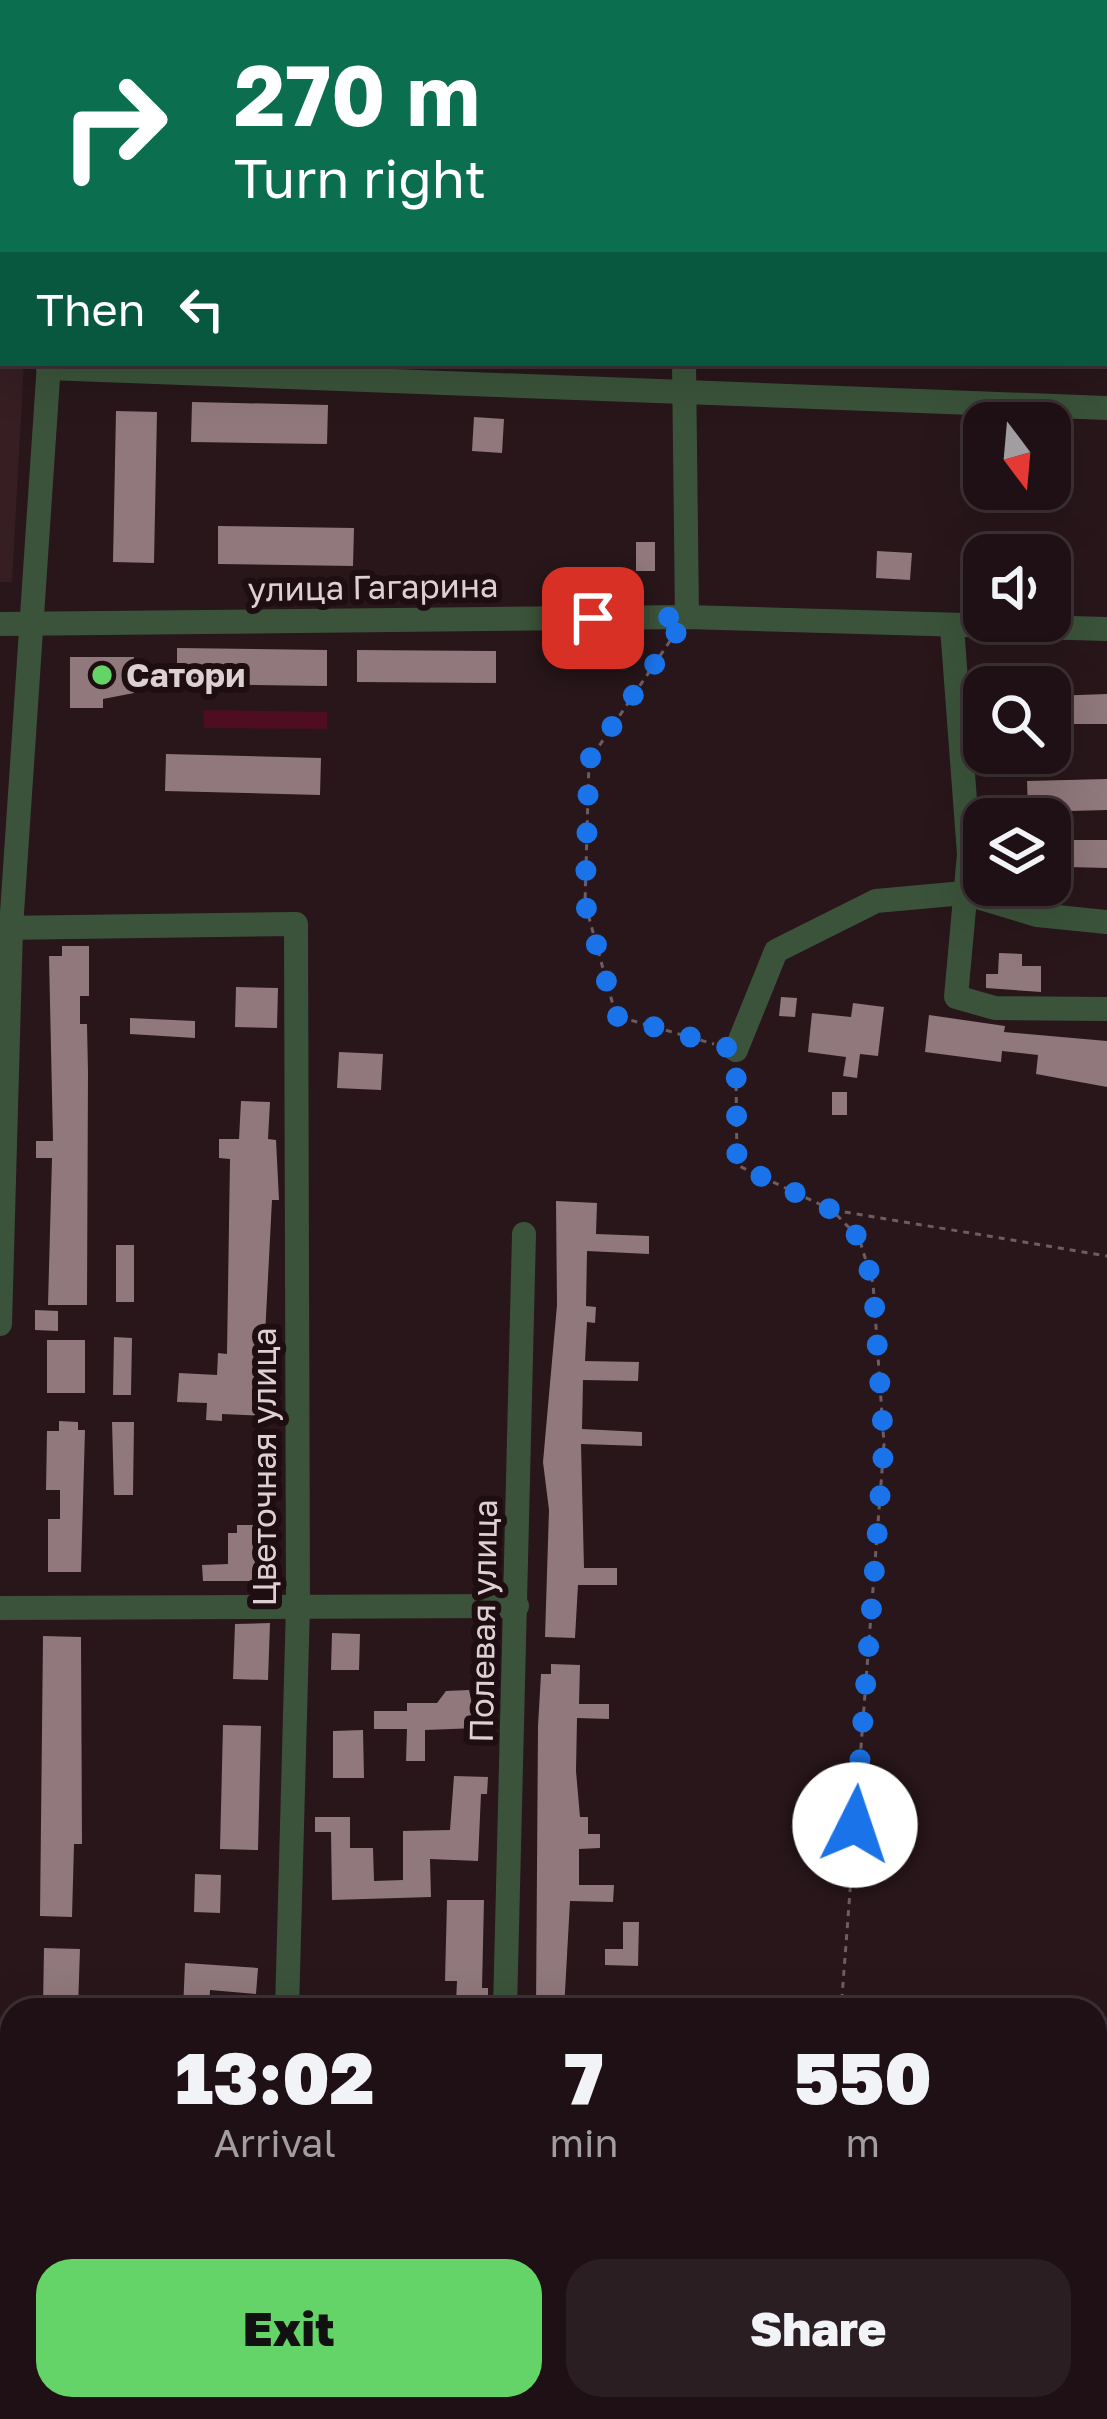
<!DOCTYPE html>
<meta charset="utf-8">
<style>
body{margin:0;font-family:"Golos Text",sans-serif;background:#2b1e22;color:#f1f3f6;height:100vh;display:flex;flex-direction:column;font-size:45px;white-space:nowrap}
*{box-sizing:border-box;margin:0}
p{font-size:39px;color:#a19da0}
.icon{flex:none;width:66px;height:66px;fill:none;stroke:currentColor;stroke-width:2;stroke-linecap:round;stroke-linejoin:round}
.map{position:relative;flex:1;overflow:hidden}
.sheet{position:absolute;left:0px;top:1998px;width:1107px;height:423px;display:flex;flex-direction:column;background:#1e1014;border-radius:36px 36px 0 0;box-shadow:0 12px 48px #0002,0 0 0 3px #3c3034}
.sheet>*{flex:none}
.guide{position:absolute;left:0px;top:0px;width:1107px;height:366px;box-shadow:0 12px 48px #0002,0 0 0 3px #3c3034;background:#0b6e4f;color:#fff;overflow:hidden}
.needle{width:78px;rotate:164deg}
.fabs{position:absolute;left:963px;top:402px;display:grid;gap:24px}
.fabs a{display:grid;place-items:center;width:108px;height:108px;border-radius:24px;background:#1e1014;box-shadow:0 12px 48px #0002,0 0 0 3px #3c3034;font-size:60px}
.pin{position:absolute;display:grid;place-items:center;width:102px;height:102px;color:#fff;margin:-51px;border-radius:24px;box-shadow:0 6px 18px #0006}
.me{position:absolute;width:132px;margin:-66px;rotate:4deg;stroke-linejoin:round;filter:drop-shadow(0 0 9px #0008)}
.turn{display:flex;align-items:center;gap:42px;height:252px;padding:0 36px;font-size:54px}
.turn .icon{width:156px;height:156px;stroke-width:2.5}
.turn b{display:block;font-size:84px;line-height:102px}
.then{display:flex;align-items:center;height:114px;padding:0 36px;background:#0003;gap:24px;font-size:45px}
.eta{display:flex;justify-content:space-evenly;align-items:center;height:204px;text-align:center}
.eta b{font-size:72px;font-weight:800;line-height:84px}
.primary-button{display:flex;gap:24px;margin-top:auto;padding:24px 36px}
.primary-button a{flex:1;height:138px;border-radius:36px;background:#64d468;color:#111;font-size:48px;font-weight:800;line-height:138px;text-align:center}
.primary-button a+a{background:#2b1e22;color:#f1f3f6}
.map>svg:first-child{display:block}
</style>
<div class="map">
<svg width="1107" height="2419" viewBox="0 0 1107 2419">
<rect width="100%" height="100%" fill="#28161a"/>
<polygon fill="#361e23" points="0,84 3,363 24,363 12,582 0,582"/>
<polygon fill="#4f0d21" points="203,710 327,712 327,729 204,728"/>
<g fill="#90787c">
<polygon points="192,402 328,405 327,444 191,442"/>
<polygon points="116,411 157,412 154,563 113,562"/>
<polygon points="474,417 504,419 502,453 472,451"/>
<polygon points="218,526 354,528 353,566 218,564"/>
<rect x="636" y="542" width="19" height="29"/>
<polygon points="877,551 912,553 910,580 876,578"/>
<polygon points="177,648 327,650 327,686 177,684"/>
<polygon points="357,650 496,651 496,683 357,682"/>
<polygon points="70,657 134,657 134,693 103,699 103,708 70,708"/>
<polygon points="1107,694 1107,724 1050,724 1050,696"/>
<polygon points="166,754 321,758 320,795 165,791"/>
<polygon points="1107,779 1107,810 1069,811 1068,840 1107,840 1107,868 1068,867 1068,886 1050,885 1050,812 1028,812 1027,781"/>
<polygon points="62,946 89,946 89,996 80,996 80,1024 87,1024 88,1072 87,1305 48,1305 52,1158 36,1158 36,1141 53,1141 49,956 62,956"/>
<polygon points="999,953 1022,954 1022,966 1041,966 1041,992 986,988 986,974 998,974"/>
<polygon points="236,987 278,988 277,1028 235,1027"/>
<polygon points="781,997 797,998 795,1017 779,1016"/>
<polygon points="853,1003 884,1007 878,1056 860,1054 857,1078 843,1076 846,1057 808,1052 812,1013 851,1017"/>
<polygon points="929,1015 1005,1026 1004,1032 1107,1041 1107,1087 1036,1074 1038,1055 1002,1051 1001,1062 925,1052"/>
<polygon points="130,1018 195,1021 195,1038 130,1034"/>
<polygon points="339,1052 383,1054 381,1090 337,1088"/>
<rect x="832" y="1092" width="15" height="23"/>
<polygon points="241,1101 270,1102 268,1139 276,1140 279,1200 272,1200 264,1355 273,1355 272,1369 267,1416 222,1414 222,1421 206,1420 207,1403 177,1402 179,1373 217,1375 218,1353 227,1354 230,1159 219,1158 219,1139 239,1139"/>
<polygon points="556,1201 597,1203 596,1234 649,1236 649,1254 587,1251 586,1306 596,1307 595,1323 587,1322 585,1361 639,1362 638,1381 583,1380 582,1429 642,1432 642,1446 581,1444 584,1568 617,1568 617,1585 578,1585 575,1638 545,1637 549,1510 543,1462 557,1305"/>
<rect x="116" y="1245" width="18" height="57"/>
<polygon points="35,1310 58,1311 58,1331 35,1330"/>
<polygon points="114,1337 132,1338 131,1395 113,1395"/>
<rect x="47" y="1340" width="38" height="53"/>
<polygon points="59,1421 78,1422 78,1430 85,1430 81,1572 48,1572 48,1519 60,1519 60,1490 46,1490 47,1431 59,1431"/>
<polygon points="112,1422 134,1422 133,1495 114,1495"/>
<polygon points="237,1525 256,1525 256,1534 265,1534 265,1581 203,1581 202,1565 228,1564 228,1533 237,1533"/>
<polygon points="270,1623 268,1680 233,1679 235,1624"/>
<polygon points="332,1633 360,1634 359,1670 331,1670"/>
<polygon points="43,1636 81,1637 82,1844 74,1844 72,1917 40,1916"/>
<polygon points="551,1664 580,1665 579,1704 609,1704 609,1719 577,1718 576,1771 580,1817 588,1817 588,1834 600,1834 600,1848 579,1849 579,1885 614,1885 613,1902 570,1901 564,2010 536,2010 538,1726 541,1674 551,1674"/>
<polygon points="469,1690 477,1728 425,1730 425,1761 406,1761 407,1729 374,1729 374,1711 407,1711 407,1703 437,1703 446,1691"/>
<polygon points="223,1725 261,1726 258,1850 220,1849"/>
<polygon points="363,1730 364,1778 333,1778 333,1731"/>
<polygon points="454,1776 488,1777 487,1794 481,1794 478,1861 430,1859 431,1897 332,1900 331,1832 315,1832 315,1817 350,1817 350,1848 373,1848 374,1881 403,1880 403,1831 450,1830"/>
<polygon points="195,1874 221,1875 220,1913 194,1912"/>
<polygon points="447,1900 484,1900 482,1988 488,1988 488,2003 456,2002 457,1981 445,1981"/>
<polygon points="623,1922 639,1922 638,1966 605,1965 605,1949 623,1949"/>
<polygon points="44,1948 80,1949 78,2008 43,2007"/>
<polygon points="185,1963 258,1968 256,1994 210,1990 209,2010 183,2010"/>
</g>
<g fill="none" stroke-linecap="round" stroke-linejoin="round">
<g stroke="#6d5d60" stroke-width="3" stroke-dasharray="6 6" stroke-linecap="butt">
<polyline points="670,641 589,761 585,903 616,1016 714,1044"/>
<polyline points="736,1073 737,1165 832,1210 859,1238 873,1283 884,1444 841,2010"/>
<polyline points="833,1210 1107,1256"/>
<polyline points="0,2203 12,2254"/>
<polyline points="0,2262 11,2251"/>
<polyline points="945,2409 953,2419"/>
</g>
<g stroke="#3b533a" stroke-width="24">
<polyline points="74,3 75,0"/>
<polyline points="693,3 693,0"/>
<polyline points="1104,181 1107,181"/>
<polyline points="684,363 687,617"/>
<polyline points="48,368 1107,408"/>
<polyline points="0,624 687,617 1107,629"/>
<polyline points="952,627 969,854 956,997 995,1008 1107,1009"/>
<polyline points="0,928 296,924 298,1605 287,2010"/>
<polyline points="736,1050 776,951 876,901 964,893 1037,915 1107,922"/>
<polyline points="0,1324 11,928 49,363"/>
<polyline points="0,1608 517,1606"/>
<polyline points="505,2010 524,1234"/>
</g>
</g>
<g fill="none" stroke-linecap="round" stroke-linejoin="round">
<polyline stroke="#1a73e8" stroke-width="21" stroke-dasharray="0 37.8" points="593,618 687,617 589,760 585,903 616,1016 736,1050 737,1165 832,1210 859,1238 873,1283 884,1444 855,1825"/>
</g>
<circle fill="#64d468" stroke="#1e0d11" stroke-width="4.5" cx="102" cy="675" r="12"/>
<g text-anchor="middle" stroke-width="12" stroke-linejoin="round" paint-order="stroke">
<g font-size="33" fill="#ddd0d2" stroke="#1e0d11">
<text transform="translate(373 587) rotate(-1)" y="12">улица Гагарина</text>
<text transform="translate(264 1467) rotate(-90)" y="12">Цветочная улица</text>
<text transform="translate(483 1621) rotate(-89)" y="12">Полевая улица</text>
</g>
<g font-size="33" font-weight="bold" fill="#ddd0d2" stroke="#1e0d11" text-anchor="start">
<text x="126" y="687">Сатори</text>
</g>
</g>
</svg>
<div class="fabs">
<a><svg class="needle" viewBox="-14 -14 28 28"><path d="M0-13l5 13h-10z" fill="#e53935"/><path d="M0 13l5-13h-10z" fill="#a19da0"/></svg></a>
<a><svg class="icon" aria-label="sound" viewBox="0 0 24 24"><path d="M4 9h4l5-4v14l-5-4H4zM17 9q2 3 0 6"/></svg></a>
<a><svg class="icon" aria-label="search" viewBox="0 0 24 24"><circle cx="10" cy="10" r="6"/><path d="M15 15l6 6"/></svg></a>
<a><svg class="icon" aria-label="layers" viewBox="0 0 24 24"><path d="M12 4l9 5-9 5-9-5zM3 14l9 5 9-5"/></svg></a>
</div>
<div class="pin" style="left:593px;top:618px;background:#d93025"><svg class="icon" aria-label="arrive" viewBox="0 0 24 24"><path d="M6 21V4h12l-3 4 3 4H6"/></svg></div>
<svg class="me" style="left:855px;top:1825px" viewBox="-20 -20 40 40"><circle r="19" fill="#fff"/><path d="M0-13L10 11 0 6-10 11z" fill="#1a73e8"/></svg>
<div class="guide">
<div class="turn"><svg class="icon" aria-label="right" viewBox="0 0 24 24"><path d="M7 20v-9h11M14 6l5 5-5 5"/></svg><div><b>270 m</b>Turn right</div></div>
<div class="then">Then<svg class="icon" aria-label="left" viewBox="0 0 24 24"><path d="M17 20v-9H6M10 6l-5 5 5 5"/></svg></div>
</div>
<section class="sheet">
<div class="eta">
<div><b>13:02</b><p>Arrival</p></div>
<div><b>7</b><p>min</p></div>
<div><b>550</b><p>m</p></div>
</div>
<div class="primary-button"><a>Exit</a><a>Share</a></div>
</section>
</div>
